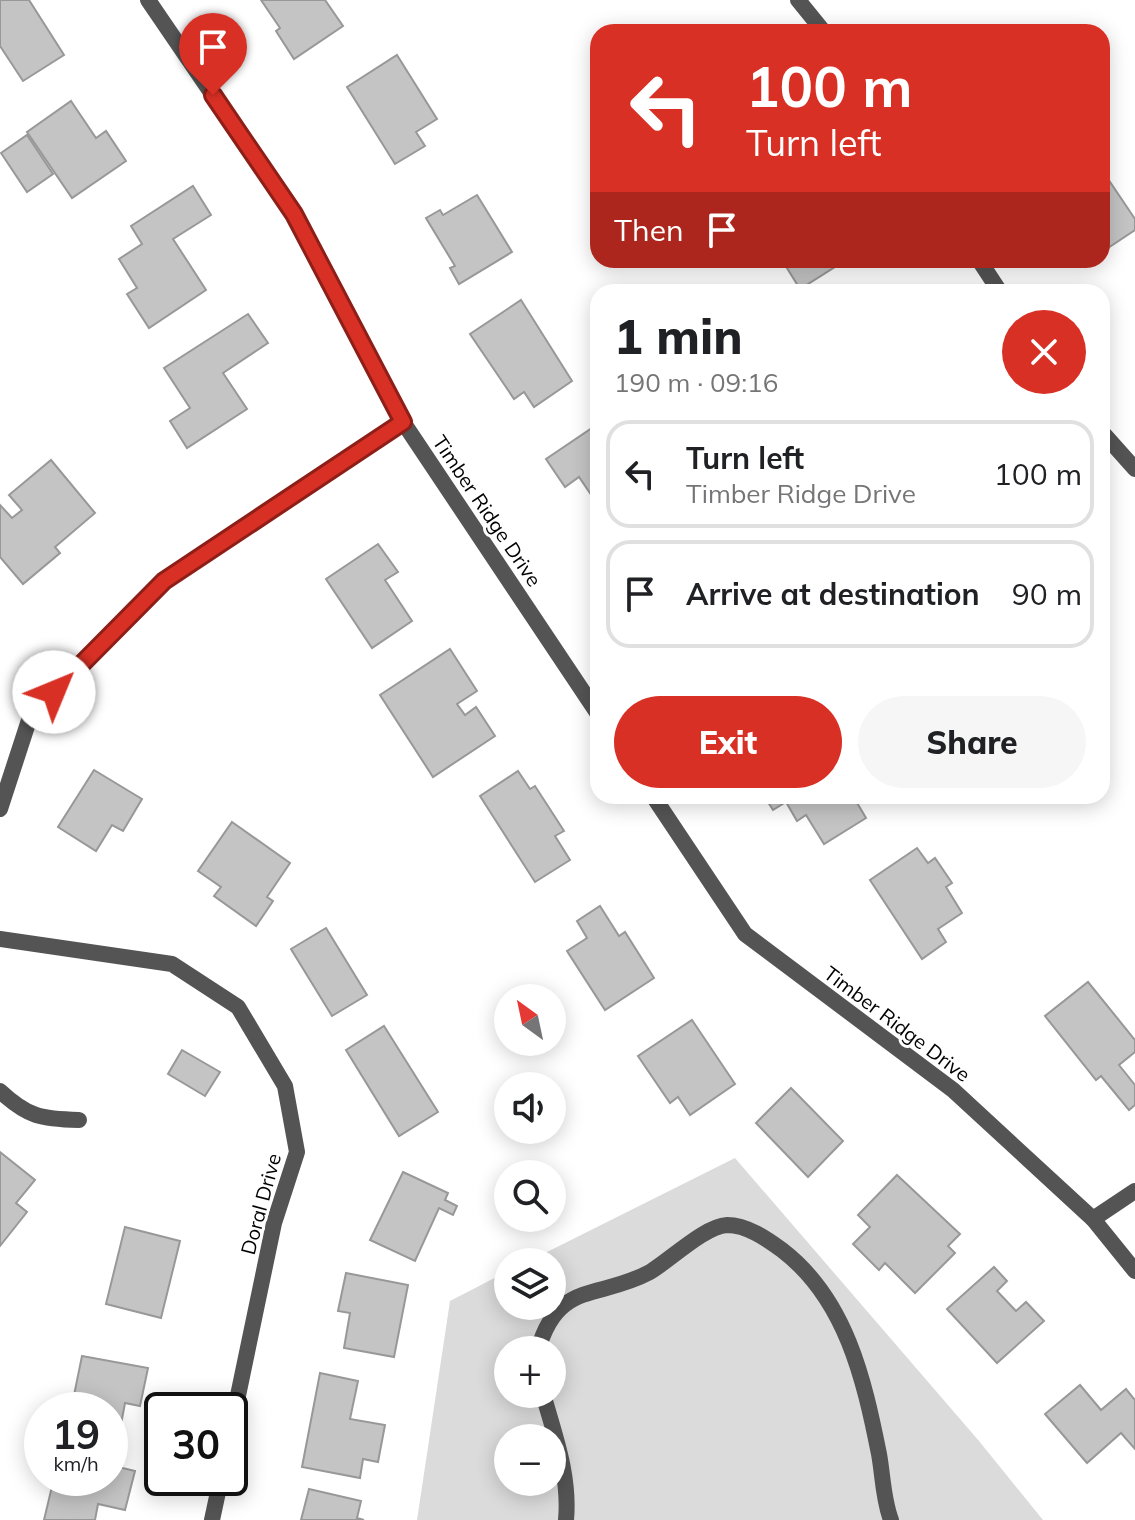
<!DOCTYPE html>
<meta charset="utf-8">
<style>
body{margin:0;font-family:Mulish,sans-serif;background:#f6f6f6;color:#202124;height:100vh;display:flex;flex-direction:column;font-size:30px;white-space:nowrap}
*{box-sizing:border-box;margin:0}
p{font-size:26px;color:#757577}
.icon{flex:none;width:44px;height:44px;fill:none;stroke:currentColor;stroke-width:2;stroke-linecap:round;stroke-linejoin:round}
.map{position:relative;flex:1;overflow:hidden}
.drawer{position:absolute;left:590px;top:284px;width:520px;height:520px;display:flex;flex-direction:column;background:#fff;border-radius:24px;box-shadow:0 4px 20px #0003}
.drawer>*{flex:none}
.top-card{position:absolute;left:590px;top:24px;width:520px;height:244px;border-radius:24px;box-shadow:0 4px 20px #0003;background:#d93025;color:#fff;overflow:hidden}
.needle{width:52px;rotate:327deg}
.buttons{position:absolute;left:494px;top:984px;display:grid;gap:16px}
.buttons a{display:grid;place-items:center;width:72px;height:72px;border-radius:50%;background:#fff;box-shadow:0 4px 20px #0003;font-size:40px}
.speed{position:absolute;left:24px;top:1392px;display:flex;gap:16px;font-size:40px;font-weight:700;text-align:center}
.speed>*{display:grid;place-content:center;width:104px;height:104px;border-radius:50%;background:#fff;box-shadow:0 4px 20px #0003;line-height:1}
.speed small{font-size:20px;font-weight:400}
.speed .limit{border:4px solid #111;border-radius:12px;background:#fff;color:#111}
.pin{position:absolute;display:grid;place-items:center;width:68px;height:68px;color:#fff;margin:-82px -34px;border-radius:50% 50% 50% 0;rotate:-45deg;box-shadow:0 0 8px #0007}
.pin .icon{rotate:45deg}
.me{position:absolute;width:88px;margin:-44px;rotate:45deg;stroke-linejoin:round;filter:drop-shadow(0 0 6px #0008)}
.turn{display:flex;align-items:center;gap:28px;height:168px;padding:0 24px;font-size:36px}
.turn .icon{width:104px;height:104px;stroke-width:2.5}
.turn b{display:block;font-size:56px;line-height:68px}
.then{display:flex;align-items:center;height:76px;padding:0 24px;background:#0003;gap:16px;font-size:30px}
.round{display:grid;place-items:center;flex:none;width:84px;height:84px;border-radius:42px;background:#f6f6f6}
.head{display:flex;align-items:center;justify-content:space-between;height:136px;padding:0 24px}
h1{font-size:48px;font-weight:800;line-height:60px}
.cta{display:flex;gap:16px;margin-top:auto;padding:16px 24px}
.cta a{flex:1;height:92px;border-radius:48px;background:#d93025;color:#fff;font-size:32px;font-weight:800;line-height:92px;text-align:center}
.cta a+a{background:#f6f6f6;color:#202124}
ul{padding:0;list-style:none}
li{display:flex;align-items:center;gap:24px;height:108px;margin:0 16px 12px;padding:0 8px;border:4px solid #e0e0e0;border-radius:24px}
li div{flex:1}
li b{display:block;font-size:30px}
li em{font-style:normal}
.map>svg:first-child{display:block}
</style>
<div class="map">
<svg width="1135" height="1520" viewBox="0 0 1135 1520">
<rect width="100%" height="100%" fill="#fff"/>
<path fill="#dbdbdb" fill-rule="evenodd" d="M735,1158L979,1441L1043,1520H417L450,1301L508,1271V1306H552V1262H527ZM508,1350H552V1394H508ZM508,1438H552V1482H508Z"/>
<g fill="#c4c4c4" stroke="#989898" stroke-width="2">
<polygon points="0,0 29,0 64,55 23,81 0,46"/>
<polygon points="261,0 325,0 343,26 294,59 276,31 280,28"/>
<polygon points="397,55 437,119 416,132 425,146 395,164 347,87"/>
<polygon points="71,101 96,138 106,131 126,161 72,198 27,132"/>
<polygon points="27,135 53,174 27,192 1,153"/>
<polygon points="1102,170 1135,219 1135,230 1102,252"/>
<polygon points="193,186 211,215 173,239 206,290 149,328 127,294 137,288 119,259 142,244 131,226"/>
<polygon points="477,195 512,252 459,284 450,268 455,266 426,218 440,210 443,215"/>
<polygon points="782,260 846,260 800,289"/>
<polygon points="521,300 572,381 534,407 524,392 514,399 470,334"/>
<polygon points="248,314 268,343 223,373 247,409 187,448 170,421 190,408 164,368"/>
<polygon points="598,424 598,505 579,477 565,487 546,459"/>
<polygon points="51,460 95,513 55,547 60,553 23,584 0,557 0,505 12,518 22,510 9,495"/>
<polygon points="378,544 398,572 385,580 412,621 372,648 326,579"/>
<polygon points="450,649 477,691 457,704 465,715 476,707 495,736 433,777 380,695"/>
<polygon points="94,770 142,799 123,831 112,825 96,851 58,827"/>
<polygon points="518,771 530,789 535,786 564,831 555,836 570,860 535,882 480,796"/>
<polygon points="764,796 853,796 866,818 824,844 806,815 797,821 786,802 773,810"/>
<polygon points="232,822 290,863 267,897 273,901 256,926 214,896 221,887 198,871"/>
<polygon points="917,848 928,863 935,858 952,883 946,887 962,913 938,929 946,942 922,959 870,880"/>
<polygon points="600,906 619,936 625,932 654,978 605,1010 567,951 587,938 577,921"/>
<polygon points="326,928 367,995 332,1016 291,949"/>
<polygon points="1088,982 1135,1040 1135,1052 1119,1065 1135,1085 1135,1105 1129,1110 1101,1076 1096,1080 1045,1016"/>
<polygon points="692,1020 735,1084 690,1115 678,1097 670,1103 638,1056"/>
<polygon points="384,1026 438,1112 399,1136 346,1050"/>
<polygon points="182,1050 220,1072 205,1096 168,1074"/>
<polygon points="791,1088 843,1141 808,1177 756,1123"/>
<polygon points="0,1152 35,1180 16,1203 27,1212 0,1246"/>
<polygon points="403,1172 448,1193 445,1200 457,1206 453,1215 439,1208 415,1261 370,1240"/>
<polygon points="897,1175 960,1234 948,1246 955,1253 915,1293 885,1263 879,1270 853,1244 870,1227 858,1215"/>
<polygon points="125,1227 180,1241 161,1318 106,1304"/>
<polygon points="994,1267 1007,1281 997,1291 1016,1311 1026,1302 1044,1321 997,1363 947,1309"/>
<polygon points="346,1273 408,1285 394,1357 344,1348 350,1313 338,1311"/>
<polygon points="82,1356 148,1368 140,1406 125,1403 119,1435 110,1433 110,1410 71,1410"/>
<polygon points="320,1373 358,1381 350,1419 385,1425 378,1462 363,1459 360,1478 302,1467"/>
<polygon points="1080,1385 1101,1410 1126,1389 1135,1400 1135,1449 1121,1433 1087,1463 1045,1414"/>
<polygon points="110,1465 135,1471 125,1510 98,1504 95,1520 44,1520 54,1478 110,1478"/>
<polygon points="309,1489 361,1501 357,1518 364,1520 301,1520"/>
</g>
<g fill="none" stroke-linecap="round" stroke-linejoin="round">
<g stroke="#545454" stroke-width="16">
<path d="M0,1091C28,1117 41,1119 79,1120"/>
<path d="M538,1350C558,1280 598,1300 650,1272C670,1260 705,1226 727,1225C747,1225 767,1239 782,1250C846,1299 864,1379 879,1454C883,1476 883,1499 891,1520"/>
<path d="M543,1394C555,1436 570,1476 566,1520"/>
</g>
<g stroke="#545454" stroke-width="16">
<polyline points="148,0 294,214 403,422 598,714"/>
<polyline points="798,0 824,32"/>
<polyline points="979,260 1000,292"/>
<polyline points="1102,432 1135,469"/>
<polyline points="653,796 745,934 953,1090 1093,1219 1135,1271"/>
<polyline points="0,809 31,714 164,581 403,422"/>
<polyline points="0,939 172,964 238,1007 285,1086 297,1152 274,1223 230,1434"/>
<polyline points="1093,1219 1135,1191"/>
<polyline points="212,1520 221,1478"/>
</g>
</g>
<g fill="none" stroke-linecap="round" stroke-linejoin="round">
<defs>
<polyline id="route" points="54,692 164,581 403,422 294,214 213,95"/>
</defs>
<use href="#route" stroke="#8d1f18" stroke-width="20"/>
<use href="#route" stroke="#d93025" stroke-width="14"/>
</g>
<g text-anchor="middle" stroke-width="6" stroke-linejoin="round" paint-order="stroke">
<g font-size="20" fill="#000" stroke="#fff">
<text transform="translate(487 511) rotate(56)" y="7">Timber Ridge Drive</text>
<text transform="translate(897 1024) rotate(37)" y="7">Timber Ridge Drive</text>
<text transform="translate(261 1204) rotate(-75)" y="7">Doral Drive</text>
</g>
</g>
</svg>
<div class="buttons">
<a><svg class="needle" viewBox="-14 -14 28 28"><path d="M0-13l5 13h-10z" fill="#e53935"/><path d="M0 13l5-13h-10z" fill="#757577"/></svg></a>
<a><svg class="icon" aria-label="sound" viewBox="0 0 24 24"><path d="M4 9h4l5-4v14l-5-4H4zM17 9q2 3 0 6"/></svg></a>
<a><svg class="icon" aria-label="search" viewBox="0 0 24 24"><circle cx="10" cy="10" r="6"/><path d="M15 15l6 6"/></svg></a>
<a><svg class="icon" aria-label="layers" viewBox="0 0 24 24"><path d="M12 4l9 5-9 5-9-5zM3 14l9 5 9-5"/></svg></a>
<a>+</a>
<a>−</a>
</div>
<div class="speed"><div>19<small>km/h</small></div><div class="limit">30</div></div>
<div class="pin" style="left:213px;top:95px;background:#d93025"><svg class="icon" aria-label="arrive" viewBox="0 0 24 24"><path d="M6 21V4h12l-3 4 3 4H6"/></svg></div>
<svg class="me" style="left:54px;top:692px" viewBox="-20 -20 40 40"><circle r="19" fill="#fff"/><path d="M0-13L10 11 0 6-10 11z" fill="#d93025"/></svg>
<div class="top-card">
<div class="turn"><svg class="icon" aria-label="left" viewBox="0 0 24 24"><path d="M17 20v-9H6M10 6l-5 5 5 5"/></svg><div><b>100 m</b>Turn left</div></div>
<div class="then">Then<svg class="icon" aria-label="arrive" viewBox="0 0 24 24"><path d="M6 21V4h12l-3 4 3 4H6"/></svg></div>
</div>
<section class="drawer">
<div class="head"><div><h1>1 min</h1><p>190 m · 09:16</p></div><a class="round" style="background:#d93025;color:#fff"><svg class="icon" aria-label="close" viewBox="0 0 24 24"><path d="M6 6l12 12M18 6L6 18"/></svg></a></div>
<ul>
<li><svg class="icon" aria-label="left" viewBox="0 0 24 24"><path d="M17 20v-9H6M10 6l-5 5 5 5"/></svg><div><b>Turn left</b><p>Timber Ridge Drive</p></div><em>100 m</em></li>
<li><svg class="icon" aria-label="arrive" viewBox="0 0 24 24"><path d="M6 21V4h12l-3 4 3 4H6"/></svg><div><b>Arrive at destination</b></div><em>90 m</em></li>
</ul>
<div class="cta"><a>Exit</a><a>Share</a></div>
</section>
</div>
